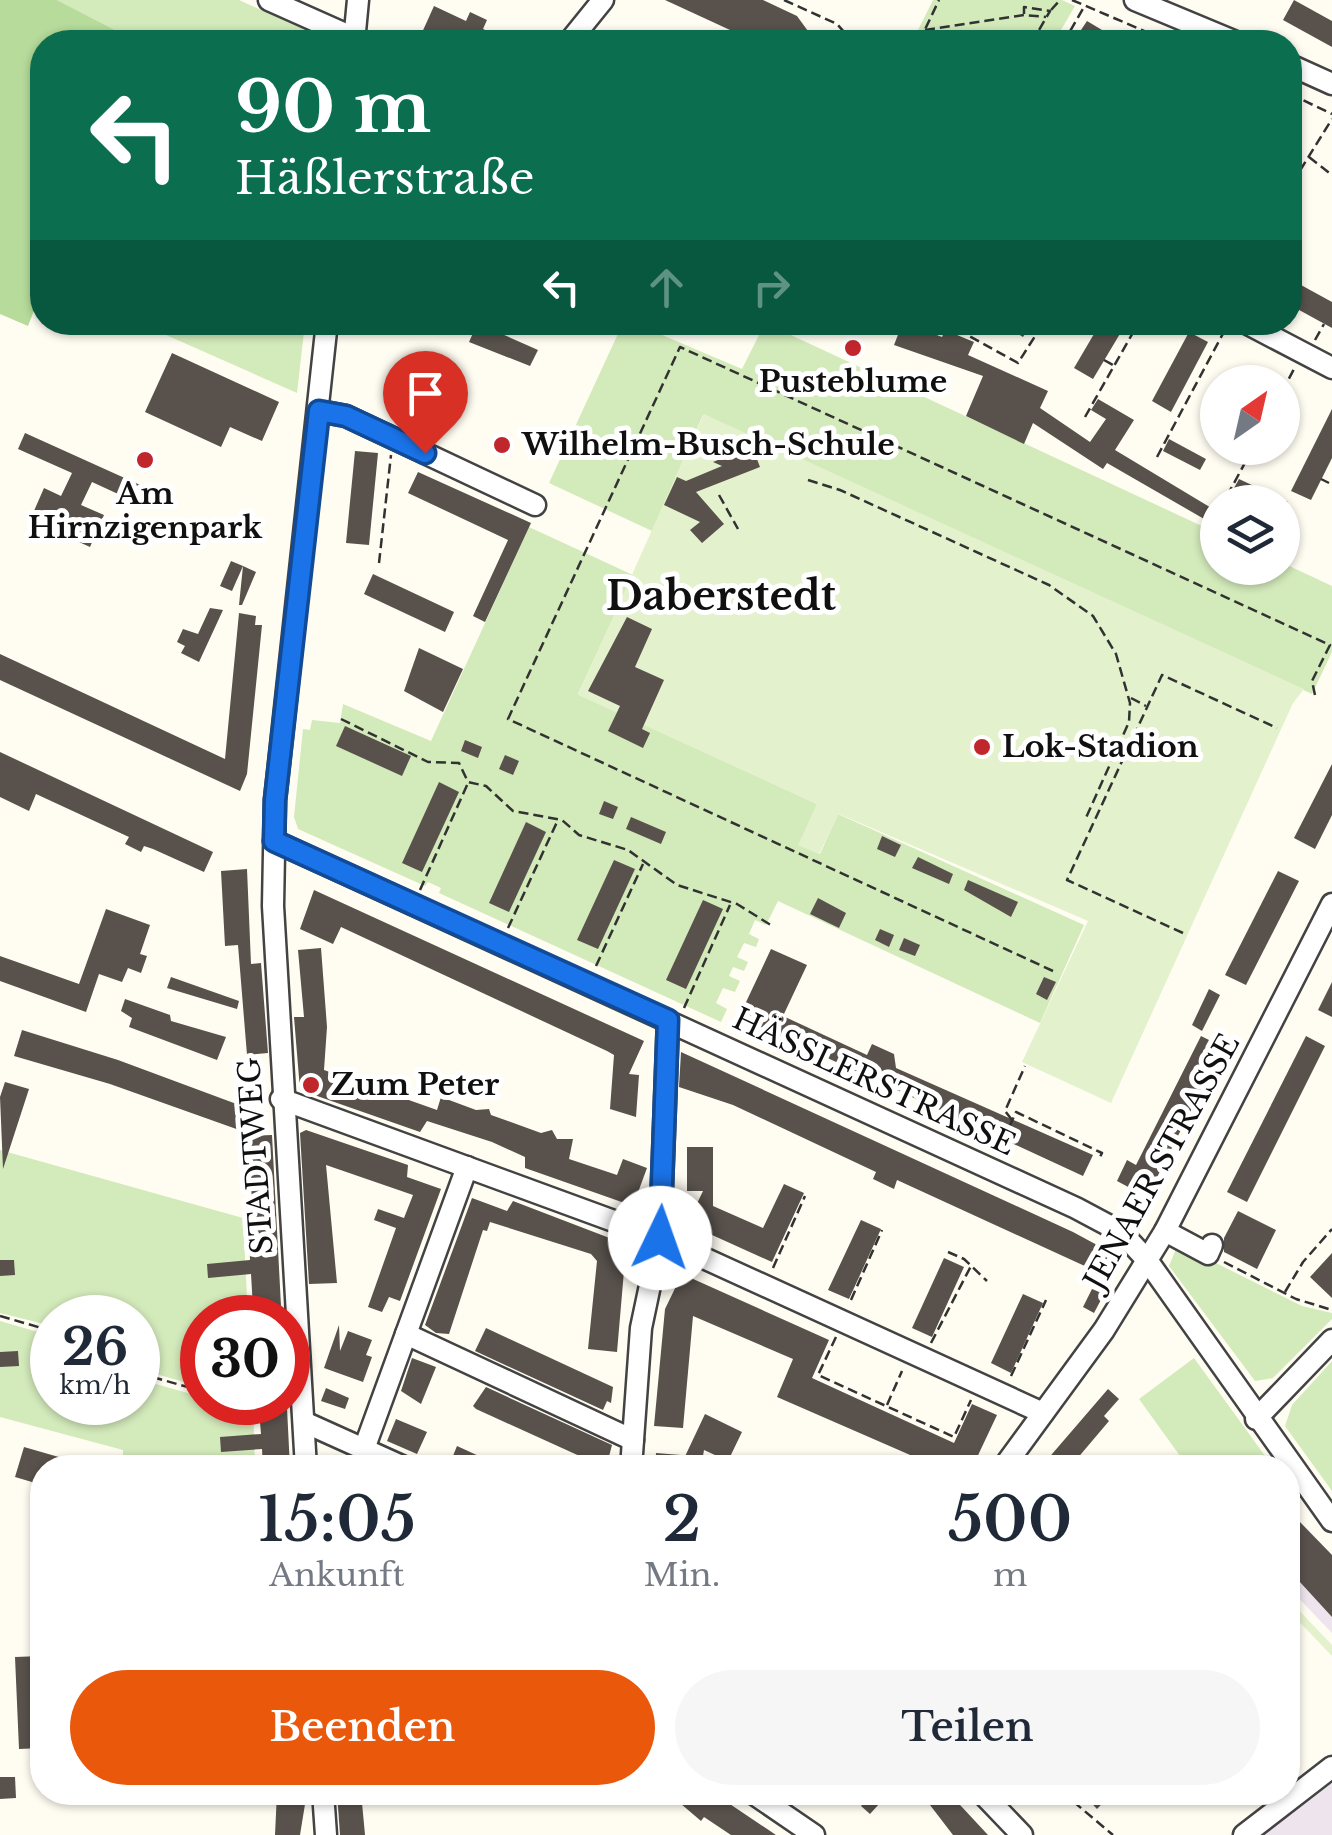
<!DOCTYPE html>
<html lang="de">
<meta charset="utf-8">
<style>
body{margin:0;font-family:"Libre Baskerville",serif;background:#f6f6f7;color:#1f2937;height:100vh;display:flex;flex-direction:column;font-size:38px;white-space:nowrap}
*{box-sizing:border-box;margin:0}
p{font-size:32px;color:#747a83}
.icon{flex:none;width:55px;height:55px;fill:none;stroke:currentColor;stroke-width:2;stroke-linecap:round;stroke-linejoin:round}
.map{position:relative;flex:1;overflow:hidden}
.side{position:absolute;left:30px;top:1455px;width:1270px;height:350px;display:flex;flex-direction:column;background:#fff;border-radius:40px;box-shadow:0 2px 8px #0004}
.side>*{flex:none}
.guide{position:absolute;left:30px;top:30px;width:1272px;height:305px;border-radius:40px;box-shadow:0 2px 8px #0004;background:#0b6e4f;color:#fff;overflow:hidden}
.needle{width:65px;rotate:34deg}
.buttons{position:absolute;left:1200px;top:365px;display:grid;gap:20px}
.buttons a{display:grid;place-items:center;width:100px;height:100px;border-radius:50%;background:#fff;box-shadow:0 2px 8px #0004;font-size:50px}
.speed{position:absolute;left:30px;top:1295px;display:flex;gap:20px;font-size:50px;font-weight:700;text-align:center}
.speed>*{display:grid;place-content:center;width:130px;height:130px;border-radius:50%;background:#fff;box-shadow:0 2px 8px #0004;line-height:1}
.speed small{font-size:25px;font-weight:400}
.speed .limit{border:15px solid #d22;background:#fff;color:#111}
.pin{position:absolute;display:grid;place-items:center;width:85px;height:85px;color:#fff;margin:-102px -42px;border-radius:50% 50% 50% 0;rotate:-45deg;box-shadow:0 0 10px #0007}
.pin .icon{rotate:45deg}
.me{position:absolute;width:110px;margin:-55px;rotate:3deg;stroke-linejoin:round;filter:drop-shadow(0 0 8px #0008)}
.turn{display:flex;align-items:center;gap:35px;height:210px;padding:0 40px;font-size:45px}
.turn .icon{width:130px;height:130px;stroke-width:2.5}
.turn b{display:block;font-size:70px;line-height:85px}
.lanes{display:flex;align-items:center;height:95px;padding:0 40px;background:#0003;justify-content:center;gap:50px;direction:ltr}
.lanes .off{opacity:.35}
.eta{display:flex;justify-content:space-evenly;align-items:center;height:170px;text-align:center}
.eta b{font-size:60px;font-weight:600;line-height:70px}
.button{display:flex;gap:20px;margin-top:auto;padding:20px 40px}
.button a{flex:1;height:115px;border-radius:60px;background:#ea580c;color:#fff;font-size:40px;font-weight:600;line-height:115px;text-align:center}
.button a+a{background:#f6f6f7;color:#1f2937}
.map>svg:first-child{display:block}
</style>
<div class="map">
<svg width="1332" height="1835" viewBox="0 0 1332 1835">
<rect width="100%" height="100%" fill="#fffdf2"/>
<g fill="#ede4ee">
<polygon points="1293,1514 1332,1555 1332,1633 1288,1587 1288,1520"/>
<polygon points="1332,1776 1332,1835 1259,1835"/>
</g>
<g fill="#d3eabb">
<polygon points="57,0 239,0 331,42 138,42"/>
<polygon points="933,0 1062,0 1075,6 1054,42 912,42"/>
<polygon points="139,323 305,323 297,393"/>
<polygon points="623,323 634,323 742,369 765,323 1217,533 1218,568 1282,568 1283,563 1332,586 1332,652 1312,694 703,415 652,531 549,483"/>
<polygon points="529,527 633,575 578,694 817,804 799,845 820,854 838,814 1084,925 1040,1023 778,901 766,925 755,920 749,934 759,939 756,947 744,943 737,957 748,962 744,971 733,967 729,976 740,981 735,992 723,988 716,1003 727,1009 721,1022 439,893 441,888 428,882 425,886 298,829 294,817 303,729 310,730 312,720 340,723 343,704 431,741"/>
<polygon points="0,1150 243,1218 248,1317 202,1318 202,1387 138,1369 138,1318 52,1318 52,1326 0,1313"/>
<polygon points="1178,1244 1302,1306 1332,1313 1332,1319 1273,1378 1255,1381 1169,1266"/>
<polygon points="0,1321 52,1336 52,1402 138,1402 138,1379 202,1397 202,1402 253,1405 255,1467 123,1467 123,1450 0,1417"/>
<polygon points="1194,1358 1273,1467 1188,1467 1139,1399"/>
<polygon points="1332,1361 1332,1491 1285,1426 1292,1405"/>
</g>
<polygon fill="#b6db9b" points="0,0 57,0 138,42 42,42 42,290 28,326 0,314"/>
<g fill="#e4f1cd">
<polygon points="704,414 1304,689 1293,703 1111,1103 1022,1062 1088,921 839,814 819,854 798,845 817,804 578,695"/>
<polygon points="1288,1599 1332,1645 1332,1656 1288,1610"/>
</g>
<g fill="#58514c">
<polygon points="665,0 763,0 797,16 816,42 756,42"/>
<polygon points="1294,0 1332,21 1332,47 1283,20"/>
<polygon points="434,6 466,21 470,12 487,20 483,29 513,42 432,42 420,37"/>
<polygon points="1087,21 1102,30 1121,42 1073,42"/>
<polygon points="1290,279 1332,302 1332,328 1290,305"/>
<polygon points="478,322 507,322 502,334 538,350 530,366 469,342"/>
<polygon points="903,322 942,337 945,330 974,342 968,355 1048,391 1040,408 1090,442 1106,419 1091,410 1098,399 1134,420 1115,450 1218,512 1218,527 1107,463 1103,469 1033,423 1024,444 966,416 983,376 894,345"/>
<polygon points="999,322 1033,322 1023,337"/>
<polygon points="1101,322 1127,322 1093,379 1074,368"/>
<polygon points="1189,332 1208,342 1171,412 1152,401"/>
<polygon points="172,353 279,402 262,441 230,427 221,447 145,412"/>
<polygon points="1332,409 1332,458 1311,500 1291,491"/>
<polygon points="25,433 149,489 142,505 92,482 81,505 104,515 90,547 30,520 44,488 61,496 72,473 18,449"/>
<polygon points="1169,439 1206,459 1200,470 1163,451"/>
<polygon points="742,450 745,457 755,454 760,467 696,492 724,524 702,543 690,530 700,522 664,505 677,477 686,481 722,466 713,462"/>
<polygon points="355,451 378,453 369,545 346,543"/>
<polygon points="418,472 531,523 485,622 473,616 508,540 408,493"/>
<polygon points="1239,479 1288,502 1259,502 1233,490"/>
<polygon points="231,561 243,566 232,591 220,586"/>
<polygon points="243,566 256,572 242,605 239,605"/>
<polygon points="373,574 454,612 445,632 364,594"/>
<polygon points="210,608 223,610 199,662 181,653 185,646 177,642 183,629 198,634"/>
<polygon points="239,613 256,616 255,625 262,625 247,774 240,791 0,680 0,654 225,759"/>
<polygon points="627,617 652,629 635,667 664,680 642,729 650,733 643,748 608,731 620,706 588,691"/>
<polygon points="419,648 463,669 443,712 404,691"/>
<polygon points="345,726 411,756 402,776 336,746"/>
<polygon points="465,740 482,747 478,758 461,751"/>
<polygon points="0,752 213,852 204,872 153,849 144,846 141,852 125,844 129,837 36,794 29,811 0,797"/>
<polygon points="505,755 519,761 513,775 499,769"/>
<polygon points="1332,764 1332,815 1315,849 1294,838"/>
<polygon points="439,782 459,792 422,872 402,863"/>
<polygon points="604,801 618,807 613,819 599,814"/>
<polygon points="631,817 666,832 661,844 626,829"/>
<polygon points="526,822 546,832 509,912 489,903"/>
<polygon points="882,836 901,845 895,857 877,849"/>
<polygon points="918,857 953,874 949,884 912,868"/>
<polygon points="614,860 635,869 598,949 577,940"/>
<polygon points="247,869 251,964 261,963 268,1053 247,1055 238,945 225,946 221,871"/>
<polygon points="1278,871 1299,881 1246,985 1225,975"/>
<polygon points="968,880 1018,902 1011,917 964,890"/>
<polygon points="314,890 644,1041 629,1074 639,1075 636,1117 610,1109 614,1055 607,1051 341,927 333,944 300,929"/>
<polygon points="818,898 846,913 839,928 810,914"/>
<polygon points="703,900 723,909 686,989 666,980"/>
<polygon points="106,909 150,925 140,954 147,956 141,973 128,968 122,982 99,974 86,1012 0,981 0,956 79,984"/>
<polygon points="880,929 894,935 889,947 875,940"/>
<polygon points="904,938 920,945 915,956 899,950"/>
<polygon points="321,948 327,1027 324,1070 437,1110 441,1097 476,1110 489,1109 491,1115 541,1133 552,1130 557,1139 573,1139 569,1159 617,1175 623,1159 647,1168 633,1206 525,1168 525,1157 492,1142 427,1121 420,1132 300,1090 294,1017 304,1017 298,950"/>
<polygon points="771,949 807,965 783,1016 867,1055 872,1044 894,1054 896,1068 1093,1155 1083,1176 739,1017"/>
<polygon points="171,977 239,1001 237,1009 167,988"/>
<polygon points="1044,977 1056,982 1047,1000 1036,994"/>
<polygon points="1332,982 1332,1017 1318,1010"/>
<polygon points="1209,989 1220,995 1202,1031 1192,1025"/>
<polygon points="125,999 170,1015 171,1021 226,1037 217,1060 129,1027 132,1018 121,1011"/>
<polygon points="22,1030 118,1060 250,1109 242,1131 110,1084 14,1056"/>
<polygon points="1201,1036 1223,1047 1147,1197 1117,1181 1127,1160 1136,1165"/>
<polygon points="1306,1036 1325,1046 1247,1202 1227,1192"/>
<polygon points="681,1052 1073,1232 1110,1252 1100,1273 897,1180 894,1189 873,1179 876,1172 733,1105 679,1087"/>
<polygon points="5,1082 29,1089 3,1169 0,1097"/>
<polygon points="306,1130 408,1165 407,1177 441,1189 400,1301 389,1297 382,1312 368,1307 396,1228 374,1220 378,1209 404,1218 413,1195 326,1165 337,1283 309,1284 300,1133"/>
<polygon points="272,1135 281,1306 253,1308 251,1274 208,1278 207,1264 250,1260 249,1235 254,1235 248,1136"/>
<polygon points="687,1147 713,1147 713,1206 763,1228 784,1184 804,1193 772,1262 701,1230 705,1222 691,1216 703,1191 687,1191"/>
<polygon points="472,1198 507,1211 513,1201 633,1247 624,1271 617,1352 588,1349 597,1261 591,1254 490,1222 487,1231 483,1230 449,1334 436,1333 425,1325"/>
<polygon points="1238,1211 1276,1230 1257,1269 1224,1252 1224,1238"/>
<polygon points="861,1220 881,1229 849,1299 828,1290"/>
<polygon points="1332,1253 1332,1298 1310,1277"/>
<polygon points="944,1258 964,1267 932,1337 912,1328"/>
<polygon points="0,1260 14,1260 15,1275 0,1276"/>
<polygon points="682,1274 829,1340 812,1378 954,1443 972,1404 997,1415 972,1468 940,1468 777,1397 793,1359 693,1316 683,1428 654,1426 665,1309"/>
<polygon points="1092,1289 1104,1294 1094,1313 1083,1307"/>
<polygon points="1023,1294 1043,1303 1011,1373 991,1363"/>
<polygon points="339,1325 340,1351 348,1331 372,1340 366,1355 372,1357 363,1382 324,1368"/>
<polygon points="486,1328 613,1387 611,1403 607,1401 603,1410 475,1351"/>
<polygon points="18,1351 19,1366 0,1367 0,1352"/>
<polygon points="412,1358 436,1367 421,1404 401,1391"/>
<polygon points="486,1387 612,1445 606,1468 476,1409 473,1406"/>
<polygon points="326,1388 349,1398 345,1409 321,1401"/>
<polygon points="1108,1389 1119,1399 1104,1416 1109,1421 1076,1460 1084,1468 1040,1468"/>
<polygon points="287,1408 290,1468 263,1468 262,1449 221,1452 220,1437 261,1434 259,1410"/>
<polygon points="705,1414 742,1432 728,1461 704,1450 701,1468 655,1468 656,1453 681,1455 680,1467"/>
<polygon points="396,1419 427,1432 417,1454 387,1441"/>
<polygon points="457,1446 505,1468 448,1468"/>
<polygon points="24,1447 83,1464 83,1468 42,1468 42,1485 15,1477"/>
<polygon points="1296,1518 1332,1555 1332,1617 1288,1569 1288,1527"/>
<polygon points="42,1656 42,1677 39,1677 42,1748 19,1749 15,1657"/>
<polygon points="0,1777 15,1777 16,1798 0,1799"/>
<polygon points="277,1792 307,1792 300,1835 275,1835"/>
<polygon points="337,1792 361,1792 365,1835 340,1835"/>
<polygon points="667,1792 712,1792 776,1835 731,1835 704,1817 701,1821"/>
<polygon points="873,1792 890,1792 870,1814 861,1806"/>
<polygon points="920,1792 948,1792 988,1835 953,1835"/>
<polygon points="1081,1792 1113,1792 1097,1809"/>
</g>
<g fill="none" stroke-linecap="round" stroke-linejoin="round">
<defs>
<g id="minor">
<polyline points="269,0 363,42"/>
<polyline points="1135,0 1236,42"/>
<polyline points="354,42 358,0"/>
<polyline points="569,42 603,0"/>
<polyline points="1290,65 1332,84"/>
<polyline points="1244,322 1332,368"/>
<polyline points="319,411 346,416 535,505"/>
<polyline points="274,841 1076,1208 1121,1232 1147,1260 1332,1521"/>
<polyline points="281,1099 660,1238 1043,1413"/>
<polyline points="1165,1231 1208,1254 1212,1245"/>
<polyline points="406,1334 633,1440"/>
<polyline points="1256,1419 1332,1340"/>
<polyline points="304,1422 406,1468"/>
<polyline points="364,1449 467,1167"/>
<polyline points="306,1468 273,906 275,800 327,322"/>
<polyline points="631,1468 641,1328 660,1238 668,1021"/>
<polyline points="1003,1468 1104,1330 1165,1231 1332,904"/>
<polyline points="323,1792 326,1835"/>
<polyline points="751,1792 814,1835"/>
<polyline points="981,1792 1022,1835"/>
<polyline points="1244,1835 1332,1767"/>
</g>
</defs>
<use href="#minor" stroke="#434343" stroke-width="25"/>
<g stroke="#323232" stroke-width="2.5" stroke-dasharray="10 5" stroke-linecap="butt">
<polyline points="784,0 837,24 853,42"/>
<polyline points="1072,0 1170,42"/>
<polyline points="1051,10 1060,0"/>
<polyline points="1024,14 1024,7 1050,11 1032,42"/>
<polyline points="925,30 1024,15 1046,17"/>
<polyline points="919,42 939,0"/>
<polyline points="1069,42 1065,40 1084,7"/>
<polyline points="1290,94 1332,114"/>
<polyline points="1309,157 1332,175"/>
<polyline points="1290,173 1296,177 1332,119"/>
<polyline points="944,322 1018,363 1044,322"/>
<polyline points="1315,340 1324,324"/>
<polyline points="1104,360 1113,365"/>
<polyline points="1282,392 1295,367"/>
<polyline points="1085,417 1139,322"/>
<polyline points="1157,457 1226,328"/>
<polyline points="1321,479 1329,483"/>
<polyline points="808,480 840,490 1049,585 1093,616 1116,654 1130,703 1129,722 1085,820"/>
<polyline points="719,495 738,529"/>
<polyline points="1227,496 1253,448"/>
<polyline points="379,563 391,455"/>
<polyline points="1131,698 1146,706"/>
<polyline points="341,719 428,762 459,763 468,782 486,786 513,811 562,820 579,835 628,850 677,885 737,904 774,927"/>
<polyline points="420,890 468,783"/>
<polyline points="508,928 557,822"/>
<polyline points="1183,933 1067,880 1162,675 1277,728"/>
<polyline points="596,966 643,864"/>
<polyline points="1053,971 508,719 680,347 1330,645 1312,681 1316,700"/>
<polyline points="684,1008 730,905"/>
<polyline points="1012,1120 1005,1111 1025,1066"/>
<polyline points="997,1154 1016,1112 1102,1153 1099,1159"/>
<polyline points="948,1252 964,1259 987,1281"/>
<polyline points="1224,1262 1296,1299 1332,1310"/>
<polyline points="773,1268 805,1196"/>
<polyline points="1285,1292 1303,1262 1332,1229"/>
<polyline points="851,1300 882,1230"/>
<polyline points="0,1316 52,1331"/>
<polyline points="836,1337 818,1375 954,1437 971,1400"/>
<polyline points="931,1343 971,1266"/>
<polyline points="138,1373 202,1391"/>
<polyline points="1011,1376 1046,1300"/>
<polyline points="887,1405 902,1371"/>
<polyline points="1062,1792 1113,1835"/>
</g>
<use href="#minor" stroke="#fff" stroke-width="20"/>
</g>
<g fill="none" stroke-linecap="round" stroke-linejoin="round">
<defs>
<polyline id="route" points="425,453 346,416 319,411 275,800 274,841 668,1020 660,1238"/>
</defs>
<use href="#route" stroke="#114b97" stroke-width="25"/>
<use href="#route" stroke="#1a73e8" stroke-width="18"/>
</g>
<g fill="#c0272c" stroke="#fff" stroke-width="4">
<circle cx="853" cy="348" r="10"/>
<circle cx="502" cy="445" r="10"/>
<circle cx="145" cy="460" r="10"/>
<circle cx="982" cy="747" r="10"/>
<circle cx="311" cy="1085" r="10"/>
</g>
<g text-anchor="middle" stroke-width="10" stroke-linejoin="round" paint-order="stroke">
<g font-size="30" font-weight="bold" fill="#101010" stroke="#fff" text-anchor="start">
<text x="853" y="392" text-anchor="middle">Pusteblume</text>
<text x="522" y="455">Wilhelm-Busch-Schule</text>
<text x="145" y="504" text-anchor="middle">Am<tspan x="145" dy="34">Hirnzigenpark</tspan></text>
<text x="1002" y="757">Lok-Stadion</text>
<text x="331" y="1095">Zum Peter</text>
</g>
<g font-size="30" fill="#101010" stroke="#fff">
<text transform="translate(874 1082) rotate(25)" y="10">HÄSSLERSTRASSE</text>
<text transform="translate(256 1156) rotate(-94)" y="10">STADTWEG</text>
<text transform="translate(1162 1162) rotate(-61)" y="10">JENAER STRASSE</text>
</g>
<g font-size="40" font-weight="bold" fill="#101010" stroke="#fff">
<text x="721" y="610">Daberstedt</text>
</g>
</g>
</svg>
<div class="buttons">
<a><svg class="needle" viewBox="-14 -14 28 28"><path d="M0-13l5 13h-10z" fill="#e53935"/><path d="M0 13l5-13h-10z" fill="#747a83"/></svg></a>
<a><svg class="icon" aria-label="layers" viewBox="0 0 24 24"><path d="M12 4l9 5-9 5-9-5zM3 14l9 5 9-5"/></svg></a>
</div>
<div class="speed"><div>26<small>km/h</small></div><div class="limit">30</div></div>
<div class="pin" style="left:425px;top:453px;background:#d93025"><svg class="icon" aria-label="arrive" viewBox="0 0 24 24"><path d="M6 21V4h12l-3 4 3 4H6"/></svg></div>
<svg class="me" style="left:660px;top:1238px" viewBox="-20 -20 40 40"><circle r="19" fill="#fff"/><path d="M0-13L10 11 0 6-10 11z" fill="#1a73e8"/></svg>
<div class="guide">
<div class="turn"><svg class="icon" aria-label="left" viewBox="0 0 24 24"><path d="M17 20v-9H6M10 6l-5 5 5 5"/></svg><div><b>90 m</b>Häßlerstraße</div></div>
<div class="lanes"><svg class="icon" aria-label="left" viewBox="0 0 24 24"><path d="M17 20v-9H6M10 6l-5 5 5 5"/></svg><svg class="icon off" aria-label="ahead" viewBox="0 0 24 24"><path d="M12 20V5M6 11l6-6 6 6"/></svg><svg class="icon off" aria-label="right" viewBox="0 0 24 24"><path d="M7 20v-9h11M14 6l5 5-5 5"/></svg></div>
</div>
<section class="side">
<div class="eta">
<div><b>15:05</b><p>Ankunft</p></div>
<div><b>2</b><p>Min.</p></div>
<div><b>500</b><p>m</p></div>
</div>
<div class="button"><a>Beenden</a><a>Teilen</a></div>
</section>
</div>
